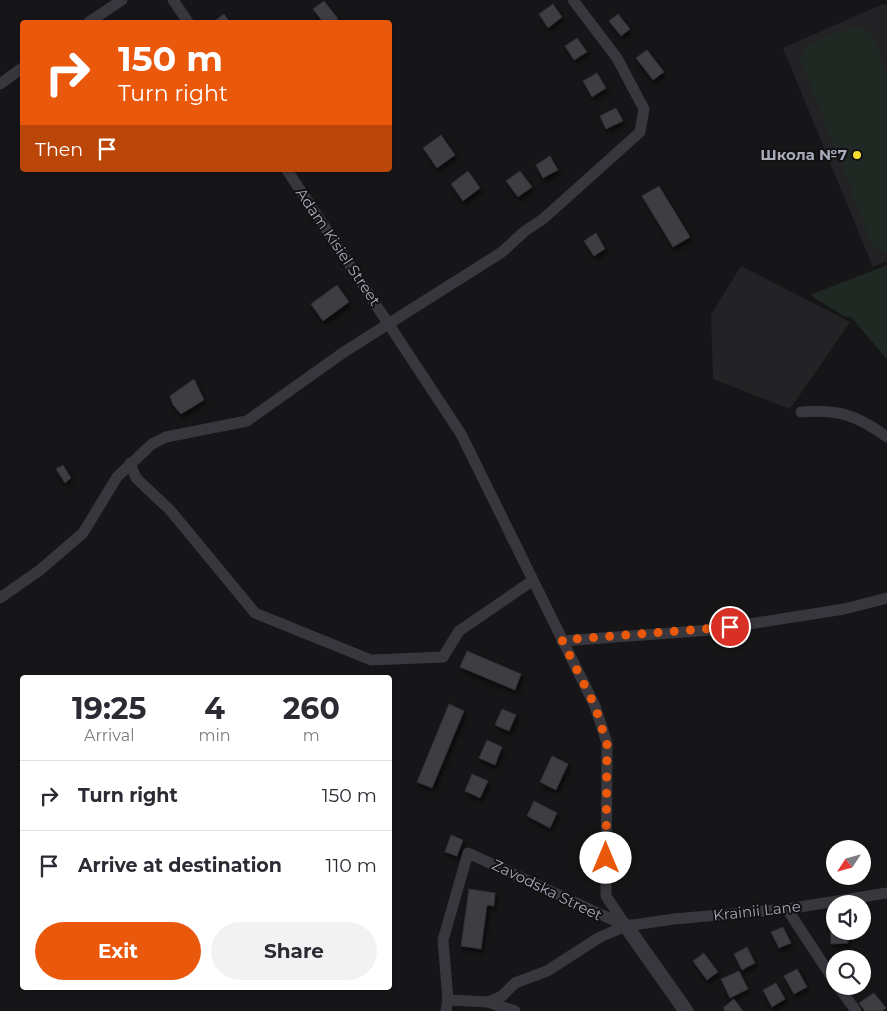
<!DOCTYPE html>
<meta charset="utf-8">
<style>
body{margin:0;font-family:Montserrat,sans-serif;background:#f2f2f3;color:#2b2b33;height:100vh;display:flex;flex-direction:column;font-size:19px;white-space:nowrap}
*{box-sizing:border-box;margin:0}
p{font-size:16px;color:#7c7c81}
.icon{flex:none;width:28px;height:28px;fill:none;stroke:currentColor;stroke-width:2;stroke-linecap:round;stroke-linejoin:round}
.map{position:relative;flex:1;overflow:hidden}
.panel{position:absolute;left:20px;top:675px;width:372px;height:315px;display:flex;flex-direction:column;background:#fff;border-radius:5px;box-shadow:0 1px 4px #0004}
.panel>*{flex:none}
.top-card{position:absolute;left:20px;top:20px;width:372px;height:152px;border-radius:5px;box-shadow:0 1px 4px #0004;background:#ea580c;color:#fff;overflow:hidden}
.needle{width:32px;rotate:234deg}
.fabs{position:absolute;left:826px;top:840px;display:grid;gap:10px}
.fabs a{display:grid;place-items:center;width:45px;height:45px;border-radius:50%;background:#fff;box-shadow:0 1px 4px #0004;font-size:25px}
.pin{position:absolute;display:grid;place-items:center;width:42px;height:42px;color:#fff;margin:-21px;border:2px solid #fff;border-radius:50%;box-shadow:0 1px 5px #0007}
.me{position:absolute;width:55px;margin:-28px;rotate:0deg;stroke-linejoin:round;filter:drop-shadow(0 0 4px #0008)}
.turn{display:flex;align-items:center;gap:18px;height:105px;padding:0 15px;font-size:22px}
.turn .icon{width:65px;height:65px;stroke-width:2.5}
.turn b{display:block;font-size:35px;line-height:42px}
.then{display:flex;align-items:center;height:48px;padding:0 15px;background:#0003;gap:10px;font-size:19px}
.eta{display:flex;justify-content:space-evenly;align-items:center;height:85px;text-align:center}
.eta b{font-size:30px;font-weight:700;line-height:35px}
.button{display:flex;gap:10px;margin-top:auto;padding:10px 15px}
.button a{flex:1;height:58px;border-radius:30px;background:#ea580c;color:#fff;font-size:20px;font-weight:700;line-height:58px;text-align:center}
.button a+a{background:#f2f2f3;color:#2b2b33}
ul{padding:0;list-style:none}
li{display:flex;align-items:center;gap:15px;height:70px;padding:0 15px;border-top:1px solid #e1e1e2}
li div{flex:1}
li b{display:block;font-size:19px}
li em{font-style:normal}
.map>svg:first-child{display:block}
</style>
<div class="map">
<svg width="887" height="1011" viewBox="0 0 887 1011">
<defs>
<filter id="shadow"><feDropShadow dx="2" dy="3.5" stdDeviation="2.5" flood-color="#0009"/></filter>
</defs>
<rect width="100%" height="100%" fill="#161618"/>
<g fill="#232225">
<polygon points="883,4 887,5 887,261 873,267 783,48"/>
<polygon points="741,266 850,322 790,409 713,379 711,315"/>
</g>
<g fill="#202823">
<polygon points="858,25 871,33 887,73 887,253 878,250 871,242 800,59 810,43"/>
<polygon points="887,265 887,359 851,317 844,316 810,295"/>
</g>
<g fill="#3e3d43" stroke="#313034" filter="url(#shadow)">
<polygon points="324,1 338,19 333,22 323,22 313,9"/>
<polygon points="553,4 562,17 548,28 539,14"/>
<polygon points="224,14 230,22 213,22"/>
<polygon points="618,14 630,29 621,36 609,21"/>
<polygon points="577,38 587,52 574,60 565,46"/>
<polygon points="647,50 664,72 653,80 636,58"/>
<polygon points="597,73 606,88 592,97 583,81"/>
<polygon points="616,108 623,121 606,129 600,116"/>
<polygon points="441,135 455,155 437,168 423,148"/>
<polygon points="550,156 558,170 543,178 536,165"/>
<polygon points="468,171 480,188 463,201 451,184"/>
<polygon points="520,171 532,187 518,197 506,181"/>
<polygon points="659,186 690,237 673,247 642,196"/>
<polygon points="596,233 605,249 594,256 584,241"/>
<polygon points="337,285 349,302 323,321 311,304"/>
<polygon points="194,379 204,400 181,414 173,405 170,396"/>
<polygon points="63,465 71,478 65,483 56,469"/>
<polygon points="467,651 521,674 515,690 460,667"/>
<polygon points="449,704 464,711 432,788 417,782"/>
<polygon points="502,709 516,715 509,731 495,725"/>
<polygon points="487,740 502,747 495,765 479,758"/>
<polygon points="552,756 568,764 556,790 540,782"/>
<polygon points="472,774 488,781 480,798 465,791"/>
<polygon points="534,801 557,813 550,828 527,816"/>
<polygon points="451,835 463,840 457,856 445,852"/>
<polygon points="469,889 495,893 494,906 487,905 481,949 461,946"/>
<polygon points="830,923 835,923 835,931 848,931 848,943 831,944"/>
<polygon points="783,927 791,943 779,948 771,932"/>
<polygon points="747,947 755,963 742,970 734,954"/>
<polygon points="704,953 718,972 707,980 693,961"/>
<polygon points="797,969 807,987 794,994 784,976"/>
<polygon points="739,971 748,989 730,998 721,979"/>
<polygon points="776,983 785,999 772,1007 763,990"/>
<polygon points="874,993 886,1008 882,1011 865,1011 859,1003"/>
<polygon points="734,999 743,1011 725,1011 723,1008"/>
</g>
<g fill="none" stroke-linecap="round" stroke-linejoin="round">
<g stroke="#37373d" stroke-width="11">
<polyline points="173,0 188,22"/>
<polyline points="89,22 122,0"/>
<polyline points="0,84 22,68"/>
<polyline points="287,170 461,434 595,706 607,743 606,896 626,926"/>
<path d="M801,412C838,409 857,415 887,437"/>
<polyline points="130,463 136,478 170,510 255,613 371,660 443,657 459,631 532,581"/>
<polyline points="0,598 40,570 83,533 117,477 152,444 166,437 247,421 344,352 502,252 525,231 543,219 640,132 644,109 617,58 573,0"/>
<polyline points="562,641 711,630 844,609 887,598"/>
<polyline points="787,909 835,982"/>
<polyline points="838,986 856,1011"/>
<polyline points="448,1000 488,1002 515,1011"/>
<polyline points="488,1002 502,996 515,983 547,971 600,937 626,926 674,919 787,909 887,893"/>
<polyline points="446,1011 448,1000 443,940 468,853 626,926"/>
</g>
<polyline stroke="#37373d" stroke-width="15" points="626,926 686,1011"/>
</g>
<g fill="none" stroke-linecap="round" stroke-linejoin="round">
<polyline stroke="#ea580c" stroke-width="9" stroke-dasharray="0 16.2" points="606,858 607,744 595,706 562,640 730,627"/>
</g>
<circle fill="#f7dd2f" stroke="#111113" stroke-width="2" cx="857" cy="155" r="5"/>
<g text-anchor="middle" stroke-width="4" stroke-linejoin="round" paint-order="stroke">
<g font-size="15" font-weight="bold" fill="#a8a9b9" stroke="#111113" text-anchor="end">
<text x="847" y="160">Школа №7</text>
</g>
<g font-size="15" fill="#a8a9b9" stroke="#111113">
<text transform="translate(338 247) rotate(56)" y="5">Adam Kisiel Street</text>
<text transform="translate(547 890) rotate(26)" y="5">Zavodska Street</text>
<text transform="translate(757 911) rotate(-6)" y="5">Krainii Lane</text>
</g>
</g>
</svg>
<div class="fabs">
<a><svg class="needle" viewBox="-14 -14 28 28"><path d="M0-13l5 13h-10z" fill="#e53935"/><path d="M0 13l5-13h-10z" fill="#7c7c81"/></svg></a>
<a><svg class="icon" aria-label="sound" viewBox="0 0 24 24"><path d="M4 9h4l5-4v14l-5-4H4zM17 9q2 3 0 6"/></svg></a>
<a><svg class="icon" aria-label="search" viewBox="0 0 24 24"><circle cx="10" cy="10" r="6"/><path d="M15 15l6 6"/></svg></a>
</div>
<div class="pin" style="left:730px;top:627px;background:#d93025"><svg class="icon" aria-label="arrive" viewBox="0 0 24 24"><path d="M6 21V4h12l-3 4 3 4H6"/></svg></div>
<svg class="me" style="left:606px;top:858px" viewBox="-20 -20 40 40"><circle r="19" fill="#fff"/><path d="M0-13L10 11 0 6-10 11z" fill="#ea580c"/></svg>
<div class="top-card">
<div class="turn"><svg class="icon" aria-label="right" viewBox="0 0 24 24"><path d="M7 20v-9h11M14 6l5 5-5 5"/></svg><div><b>150 m</b>Turn right</div></div>
<div class="then">Then<svg class="icon" aria-label="arrive" viewBox="0 0 24 24"><path d="M6 21V4h12l-3 4 3 4H6"/></svg></div>
</div>
<section class="panel">
<div class="eta">
<div><b>19:25</b><p>Arrival</p></div>
<div><b>4</b><p>min</p></div>
<div><b>260</b><p>m</p></div>
</div>
<ul>
<li><svg class="icon" aria-label="right" viewBox="0 0 24 24"><path d="M7 20v-9h11M14 6l5 5-5 5"/></svg><div><b>Turn right</b></div><em>150 m</em></li>
<li><svg class="icon" aria-label="arrive" viewBox="0 0 24 24"><path d="M6 21V4h12l-3 4 3 4H6"/></svg><div><b>Arrive at destination</b></div><em>110 m</em></li>
</ul>
<div class="button"><a>Exit</a><a>Share</a></div>
</section>
</div>
